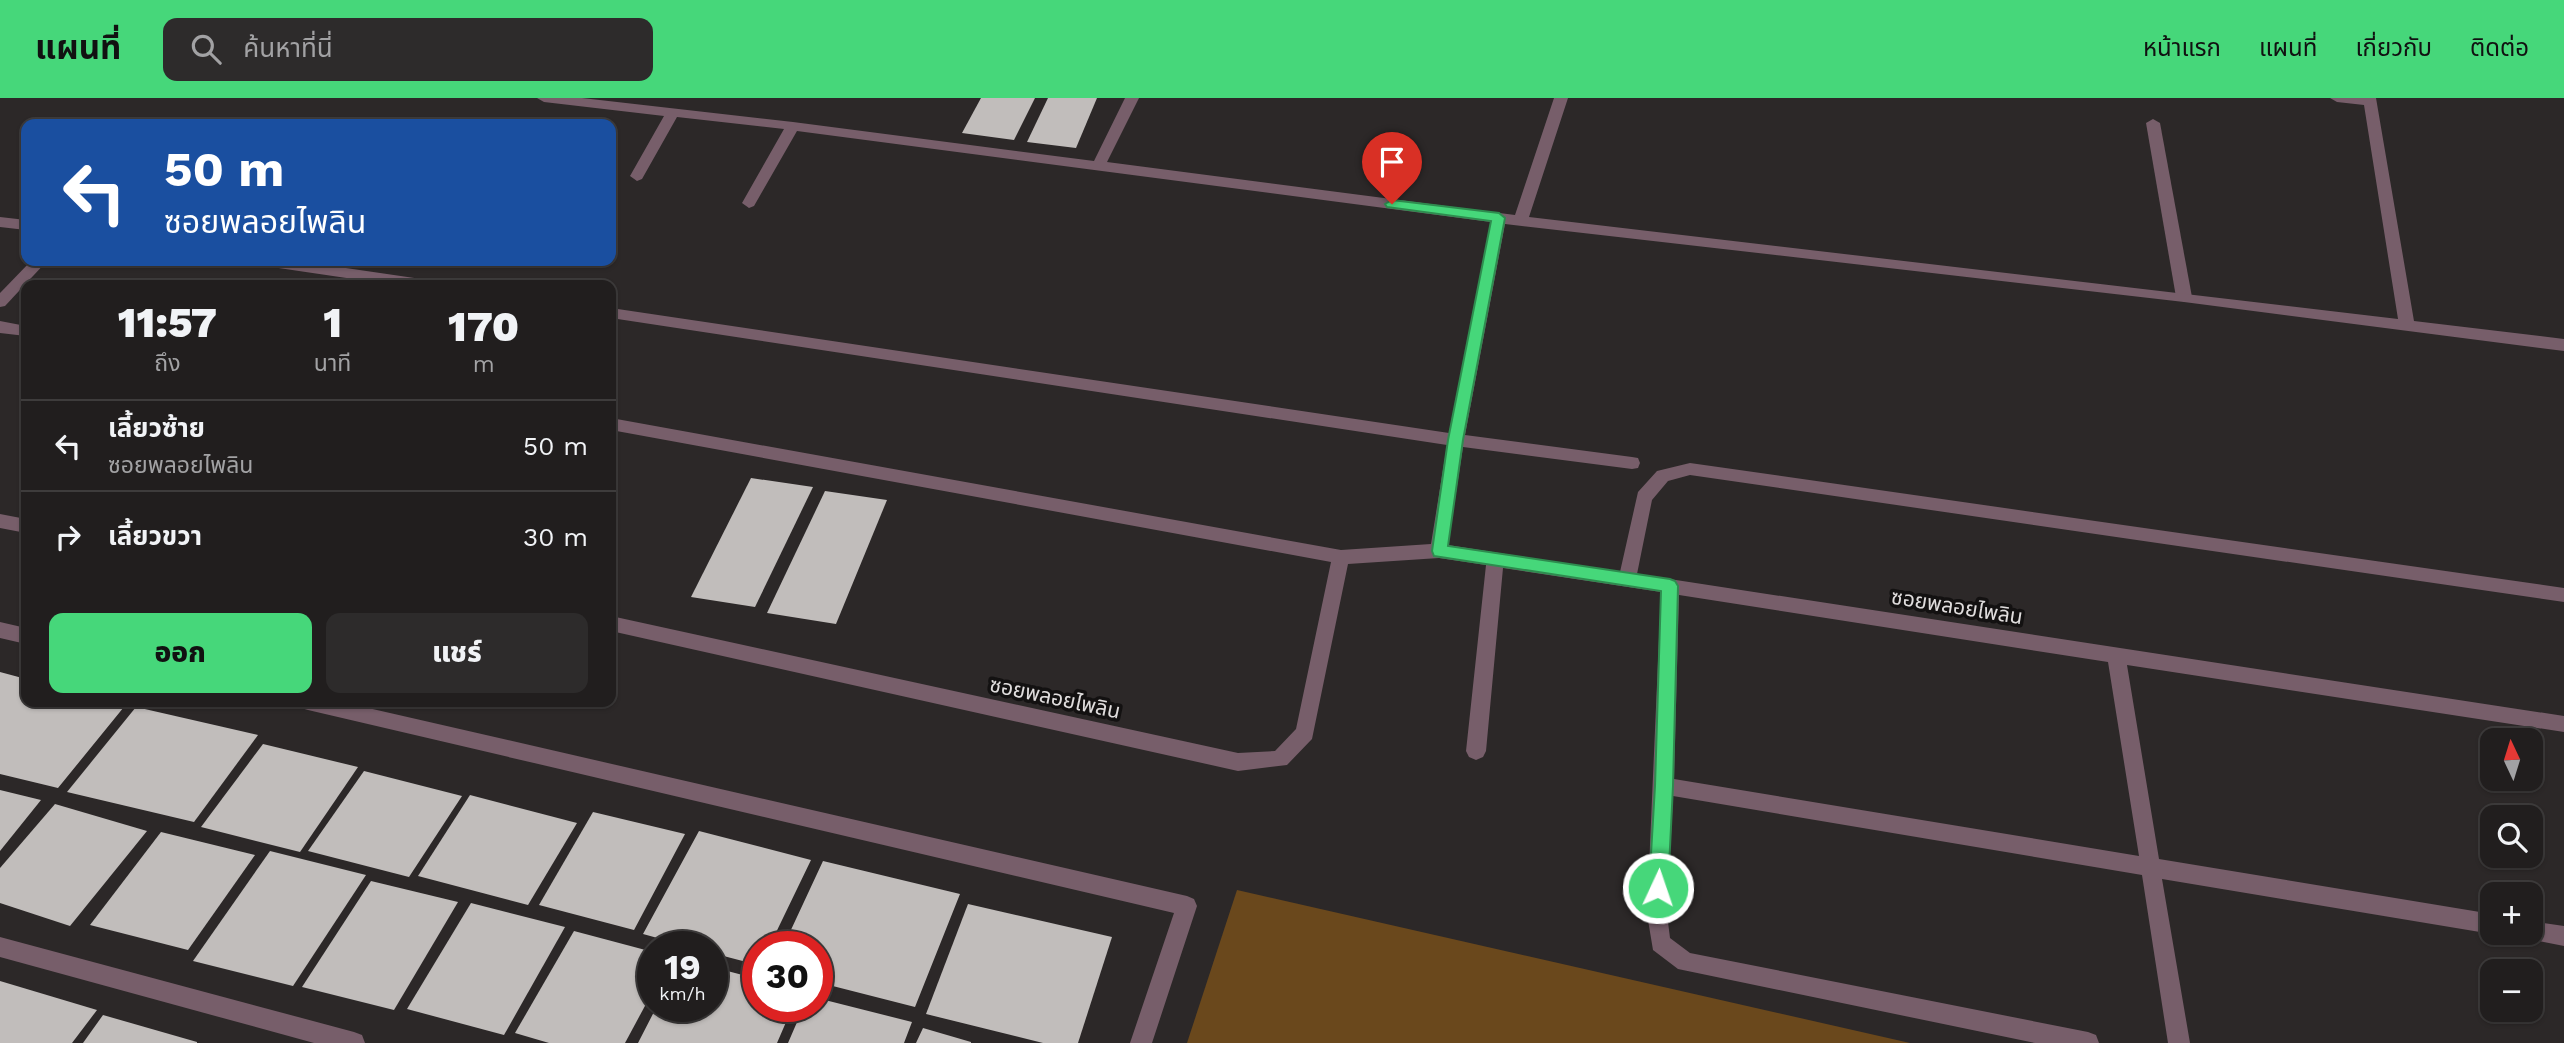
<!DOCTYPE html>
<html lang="th">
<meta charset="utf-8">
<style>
body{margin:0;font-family:"Work Sans","Noto Sans Thai",sans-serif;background:#2d2b2b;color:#f1f3f6;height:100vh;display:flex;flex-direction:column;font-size:26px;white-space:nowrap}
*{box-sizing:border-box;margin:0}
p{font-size:23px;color:#a2a2a4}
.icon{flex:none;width:38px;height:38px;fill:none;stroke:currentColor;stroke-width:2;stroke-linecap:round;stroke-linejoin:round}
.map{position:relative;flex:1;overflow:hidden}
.drawer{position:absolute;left:21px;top:182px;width:595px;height:427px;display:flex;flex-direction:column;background:#211e1e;border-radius:14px;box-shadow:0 2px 5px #0004,0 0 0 2px #3e3c3c}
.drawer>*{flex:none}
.banner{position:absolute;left:21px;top:21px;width:595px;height:147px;border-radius:14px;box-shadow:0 2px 5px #0004,0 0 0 2px #3e3c3c;background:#1a4fa0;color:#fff;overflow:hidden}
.needle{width:46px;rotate:356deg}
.buttons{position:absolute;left:2480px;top:630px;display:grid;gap:14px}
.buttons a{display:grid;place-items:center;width:63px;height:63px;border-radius:14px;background:#211e1e;box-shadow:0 2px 5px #0004,0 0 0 2px #3e3c3c;font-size:35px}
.speed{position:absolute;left:637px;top:833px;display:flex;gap:14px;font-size:35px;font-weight:700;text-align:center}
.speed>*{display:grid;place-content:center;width:91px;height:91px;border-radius:50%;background:#211e1e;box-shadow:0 2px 5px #0004,0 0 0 2px #3e3c3c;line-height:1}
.speed small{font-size:18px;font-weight:400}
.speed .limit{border:10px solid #d22;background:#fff;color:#111}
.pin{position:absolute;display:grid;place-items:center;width:60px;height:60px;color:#fff;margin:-72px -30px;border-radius:50% 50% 50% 0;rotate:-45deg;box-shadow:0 0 7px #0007}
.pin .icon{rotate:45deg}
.me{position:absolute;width:77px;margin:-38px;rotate:3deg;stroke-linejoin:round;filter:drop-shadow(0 0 5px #0008)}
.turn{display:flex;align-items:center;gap:24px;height:147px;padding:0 28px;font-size:32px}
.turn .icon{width:91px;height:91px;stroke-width:2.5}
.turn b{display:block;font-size:49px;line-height:60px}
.eta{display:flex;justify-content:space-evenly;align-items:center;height:119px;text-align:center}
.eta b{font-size:42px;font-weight:800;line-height:49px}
.primary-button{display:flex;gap:14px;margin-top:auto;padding:14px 28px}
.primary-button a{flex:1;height:80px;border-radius:14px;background:#46d77a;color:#111;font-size:28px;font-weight:800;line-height:80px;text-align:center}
.primary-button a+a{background:#2d2b2b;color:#f1f3f6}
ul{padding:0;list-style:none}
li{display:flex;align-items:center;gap:21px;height:91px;padding:0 28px;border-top:2px solid #3e3c3c}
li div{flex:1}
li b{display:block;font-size:26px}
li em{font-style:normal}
header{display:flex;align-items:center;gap:42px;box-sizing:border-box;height:98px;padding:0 35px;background:#46d77a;color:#111}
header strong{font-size:33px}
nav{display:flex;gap:38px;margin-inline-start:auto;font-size:24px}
.search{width:490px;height:63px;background:#2d2b2b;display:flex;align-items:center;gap:18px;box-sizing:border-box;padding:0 24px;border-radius:14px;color:#a2a2a4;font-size:26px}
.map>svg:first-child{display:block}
</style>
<header>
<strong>แผนที่</strong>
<div class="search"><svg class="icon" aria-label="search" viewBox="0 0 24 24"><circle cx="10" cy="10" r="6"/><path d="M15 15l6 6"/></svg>ค้นหาที่นี่</div>
<nav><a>หน้าแรก</a><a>แผนที่</a><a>เกี่ยวกับ</a><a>ติดต่อ</a></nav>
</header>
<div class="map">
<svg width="2564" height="945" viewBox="0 0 2564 945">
<rect width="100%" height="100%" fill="#2c2828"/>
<polygon fill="#6a481c" points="1237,792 1910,945 1187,945"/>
<g fill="#c1bdbb">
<polygon points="981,0 1035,0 1014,42 962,35"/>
<polygon points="1048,0 1097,0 1076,50 1027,44"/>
<polygon points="751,380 813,389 755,509 691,499"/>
<polygon points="825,393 887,402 836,526 767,515"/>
<polygon points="0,574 26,581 26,604 128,604 58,690 0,676"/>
<polygon points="136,609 258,637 194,724 67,694"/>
<polygon points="263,646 358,669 300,754 201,729"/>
<polygon points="364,673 462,698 409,779 308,753"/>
<polygon points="0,692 41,702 0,753"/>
<polygon points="470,697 577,725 528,807 418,778"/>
<polygon points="55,706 147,733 70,828 0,805 0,770"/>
<polygon points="593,714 685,736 634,832 539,807"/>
<polygon points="699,733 811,762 769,849 758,849 758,867 712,855 712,849 690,849 643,836"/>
<polygon points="161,734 255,757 188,852 90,827"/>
<polygon points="270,753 366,777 293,888 193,863"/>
<polygon points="823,763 960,796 915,909 817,884 817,849 783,849"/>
<polygon points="371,783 458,804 394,912 302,889"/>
<polygon points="471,805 565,829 504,937 407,911"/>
<polygon points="968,806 1112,839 1078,945 1043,945 926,916"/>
<polygon points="574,833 653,854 653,893 625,945 549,945 515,935"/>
<polygon points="712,869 758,881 758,908 793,908 777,945 638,945 657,908 712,908"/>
<polygon points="0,883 97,912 72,945 0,945"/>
<polygon points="817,900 912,924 904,945 788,945 804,908 817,908"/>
<polygon points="103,917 197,944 197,945 83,945"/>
<polygon points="923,930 971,944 971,945 916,945"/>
</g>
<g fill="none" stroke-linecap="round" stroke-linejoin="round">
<polygon fill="#775e6a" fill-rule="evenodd" points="2153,21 2160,25 2192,199 2184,204 2176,199 2146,25"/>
<g fill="#775e6a" fill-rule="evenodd">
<path d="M537,0H582L793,24L1094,63L1125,0H1139L1107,64L1515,117L1554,0H1568L1529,119L2398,221L2364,7L2337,4L2330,0H2376L2414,223L2564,241V253L2184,204L1505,126L1465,337L1632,359L1638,360L1640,365L1638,370L1632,371L1463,349L1448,447L1620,474L1638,394L1657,373L1690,365L2564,490V504L1690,377L1668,383L1652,402L1637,476L2564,618V634L2127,567L2159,761L2492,816V835H2495L2492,836L2162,781L2190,945H2168L2142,777L1673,698L1667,816L1670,840L1690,855L2088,934L2096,937L2099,945H2035L1678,871L1653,852L1647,816L1661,494L1503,470L1486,653L1483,659L1476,662L1469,659L1466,653L1486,467L1439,460L1348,466L1312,641L1287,667L1238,673L611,533V518L1238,655L1275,653L1296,631L1331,464L611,332V320L1341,452L1431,446L1447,347L611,220V210L1449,335L1491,124L797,33L754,108L749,110L742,105L784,31L677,19L642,81L637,83L630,78L664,18L544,4ZM1679,497L2108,564L2139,758L1674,681Z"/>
<polygon points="0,119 26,122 26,132 0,129"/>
<polygon points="31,163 47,163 5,208 0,209 0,195"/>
<polygon points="258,163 298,163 428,182 436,187 394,187 265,168"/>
<polygon points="0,223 26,228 26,238 0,235"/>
<polygon points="0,416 26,421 26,435 0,430"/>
<polygon points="0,524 26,530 26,546 0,540"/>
<polygon points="299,604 342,604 1187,798 1194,801 1197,808 1152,945 1130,945 1174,815 308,612 301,610"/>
<polygon points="2530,823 2564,828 2564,848 2523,840 2520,835 2530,835"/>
<polygon points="0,839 354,934 362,937 365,945 314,945 0,859"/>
</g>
</g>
<polygon fill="#46d77a" stroke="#2e8c4f" stroke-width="2" points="1392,102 1499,115 1505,120 1463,342 1448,448 1670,481 1675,483 1678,488 1673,688 1668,790 1665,796 1658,799 1652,796 1649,790 1655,688 1661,493 1434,458 1432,453 1448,342 1491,123 1387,109 1385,106"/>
<g text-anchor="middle" stroke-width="7" stroke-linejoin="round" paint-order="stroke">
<g font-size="21" fill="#e0dddd" stroke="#131111">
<text transform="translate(1957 509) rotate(9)" y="7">ซอยพลอยไพลิน</text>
<text transform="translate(1055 600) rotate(12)" y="7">ซอยพลอยไพลิน</text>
</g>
</g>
</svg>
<div class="buttons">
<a><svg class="needle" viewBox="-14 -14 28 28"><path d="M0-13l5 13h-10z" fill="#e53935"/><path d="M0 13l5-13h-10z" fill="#a2a2a4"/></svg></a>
<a><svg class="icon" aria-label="search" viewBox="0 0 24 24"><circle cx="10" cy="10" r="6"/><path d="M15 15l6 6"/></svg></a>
<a>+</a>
<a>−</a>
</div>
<div class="speed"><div>19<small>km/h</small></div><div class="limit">30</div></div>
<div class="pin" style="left:1392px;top:106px;background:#d93025"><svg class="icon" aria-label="arrive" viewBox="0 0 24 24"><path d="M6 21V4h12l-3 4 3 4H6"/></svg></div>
<svg class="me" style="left:1658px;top:790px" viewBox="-20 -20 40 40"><circle r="17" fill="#46d77a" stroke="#fff" stroke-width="3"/><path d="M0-11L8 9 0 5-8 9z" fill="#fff"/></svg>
<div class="banner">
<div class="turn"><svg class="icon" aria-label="left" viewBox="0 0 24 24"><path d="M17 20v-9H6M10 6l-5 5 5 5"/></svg><div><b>50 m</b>ซอยพลอยไพลิน</div></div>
</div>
<section class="drawer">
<div class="eta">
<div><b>11:57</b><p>ถึง</p></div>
<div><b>1</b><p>นาที</p></div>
<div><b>170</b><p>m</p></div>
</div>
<ul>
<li><svg class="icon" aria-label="left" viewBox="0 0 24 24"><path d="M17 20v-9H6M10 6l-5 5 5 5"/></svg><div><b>เลี้ยวซ้าย</b><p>ซอยพลอยไพลิน</p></div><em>50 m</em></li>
<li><svg class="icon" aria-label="right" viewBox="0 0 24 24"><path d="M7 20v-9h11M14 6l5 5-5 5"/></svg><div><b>เลี้ยวขวา</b></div><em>30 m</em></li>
</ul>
<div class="primary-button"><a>ออก</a><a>แชร์</a></div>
</section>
</div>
